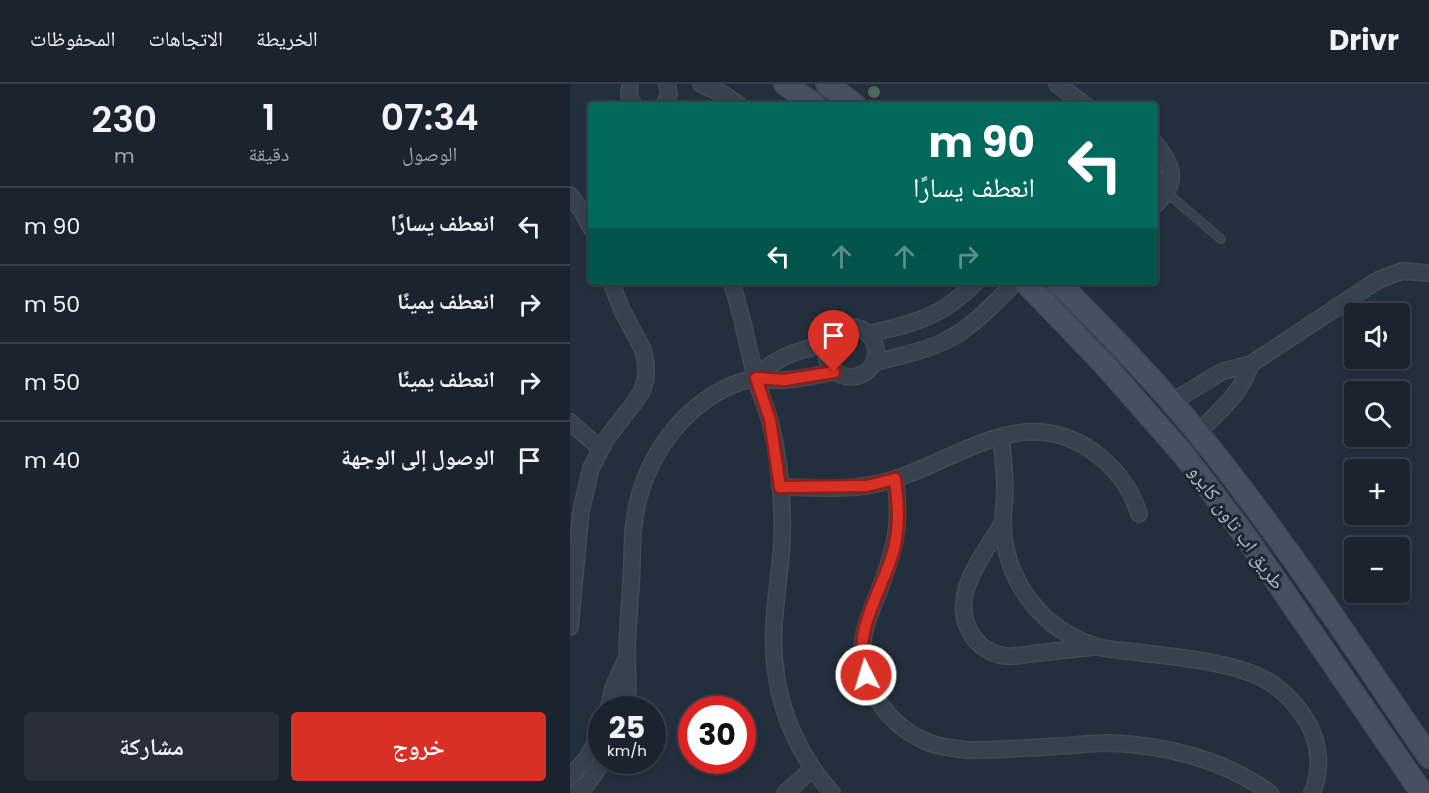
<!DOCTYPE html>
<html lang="ar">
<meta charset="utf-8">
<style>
body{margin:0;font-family:Poppins,"Noto Naskh Arabic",sans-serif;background:#282f3a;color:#f1f3f6;direction:rtl;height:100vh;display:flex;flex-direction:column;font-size:22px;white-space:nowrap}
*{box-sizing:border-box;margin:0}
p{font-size:20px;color:#a0a4aa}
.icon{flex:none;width:33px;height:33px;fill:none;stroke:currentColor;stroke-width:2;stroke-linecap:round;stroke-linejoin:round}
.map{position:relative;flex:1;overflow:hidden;direction:ltr}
.sheet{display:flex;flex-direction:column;background:#1b232e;width:570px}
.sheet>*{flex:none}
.top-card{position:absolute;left:18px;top:18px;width:570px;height:183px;border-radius:6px;box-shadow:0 3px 9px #0003,0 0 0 2px #39404a;direction:rtl;background:#00695c;color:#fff;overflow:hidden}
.tools{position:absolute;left:774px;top:219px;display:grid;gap:12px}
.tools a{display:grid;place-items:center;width:66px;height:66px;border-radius:6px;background:#1b232e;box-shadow:0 3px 9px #0003,0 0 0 2px #39404a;font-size:30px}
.speed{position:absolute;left:18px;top:612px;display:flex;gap:12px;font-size:30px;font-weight:700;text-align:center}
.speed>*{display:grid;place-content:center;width:78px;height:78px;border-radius:50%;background:#1b232e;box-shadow:0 3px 9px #0003,0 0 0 2px #39404a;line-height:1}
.speed small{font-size:15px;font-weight:400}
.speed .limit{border:9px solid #d22;background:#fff;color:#111}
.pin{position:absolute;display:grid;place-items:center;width:51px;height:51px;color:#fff;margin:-62px -26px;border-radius:50% 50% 50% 0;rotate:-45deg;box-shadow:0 0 6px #0007}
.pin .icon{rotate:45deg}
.me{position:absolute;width:66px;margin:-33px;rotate:355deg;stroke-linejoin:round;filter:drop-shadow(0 0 4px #0008)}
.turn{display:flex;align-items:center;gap:21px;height:126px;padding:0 24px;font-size:27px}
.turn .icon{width:78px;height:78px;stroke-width:2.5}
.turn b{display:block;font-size:42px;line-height:51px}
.lanes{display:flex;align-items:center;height:57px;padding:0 24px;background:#0003;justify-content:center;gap:30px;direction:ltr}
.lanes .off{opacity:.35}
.eta{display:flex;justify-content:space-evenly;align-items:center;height:102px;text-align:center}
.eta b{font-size:36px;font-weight:600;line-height:42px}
.action{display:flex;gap:12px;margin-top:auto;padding:12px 24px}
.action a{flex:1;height:69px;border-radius:6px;background:#d93025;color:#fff;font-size:24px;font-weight:600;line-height:69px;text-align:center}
.action a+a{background:#282f3a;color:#f1f3f6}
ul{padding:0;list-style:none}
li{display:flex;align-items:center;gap:18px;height:78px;padding:0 24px;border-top:2px solid #39404a}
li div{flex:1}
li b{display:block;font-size:22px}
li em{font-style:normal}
header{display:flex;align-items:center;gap:36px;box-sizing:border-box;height:84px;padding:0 30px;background:#1b232e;border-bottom:2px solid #39404a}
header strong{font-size:28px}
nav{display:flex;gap:33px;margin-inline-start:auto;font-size:21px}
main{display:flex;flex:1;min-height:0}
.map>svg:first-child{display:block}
</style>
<header>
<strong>Drivr</strong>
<nav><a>الخريطة</a><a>الاتجاهات</a><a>المحفوظات</a></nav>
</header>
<main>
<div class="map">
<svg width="859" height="709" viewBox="0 0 859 709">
<rect width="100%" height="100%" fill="#242f3e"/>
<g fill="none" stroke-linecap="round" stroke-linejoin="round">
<defs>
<polyline id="lane" points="597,109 651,155"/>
<g id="street">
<polyline points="60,0 59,12 64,21"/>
<polyline points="131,0 155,11 169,21"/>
<polyline points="487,0 515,21"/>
<polyline points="94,21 99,10 97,0"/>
<path d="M585,59C604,84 609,98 585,121"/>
<polyline points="585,93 597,109"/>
<polyline points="0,111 12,127 21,144"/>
<path d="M161,198C172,228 177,260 185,291C188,305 195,319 199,334C207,362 211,399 212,428C214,462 208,494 205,528C198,596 217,658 262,709"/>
<circle cx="281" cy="268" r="25"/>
<path d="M298,250C345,239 371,234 406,198"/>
<path d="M304,279C324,273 347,269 366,261C399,248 421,222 446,198"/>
<path d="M186,294C207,271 227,268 257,259"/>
<polyline points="602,318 651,288 681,280 808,196 832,187 859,189"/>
<polyline points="0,338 30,364"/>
<path d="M628,349C649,327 671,310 681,280"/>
<path d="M431,353C433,371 435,389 435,407C435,418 433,429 433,439C433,467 444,497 462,519C478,539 500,554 525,562C538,566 552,566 565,568C601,572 663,578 694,595C713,605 727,621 738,639C750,661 752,686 742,709"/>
<path d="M325,395C332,440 325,465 309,507C303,523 295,539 293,556C288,598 315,638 353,656C367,663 382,664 398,666C428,666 459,664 490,662C506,661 523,659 540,659C596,661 655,676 700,709"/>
<path d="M210,403C242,403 278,407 310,399C381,383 447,316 521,366C545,383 560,402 569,430"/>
<path d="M433,438C413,473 375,515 404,554C411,564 424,571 436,572C446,573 458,570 468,569C486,567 505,565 523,563"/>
<polyline points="0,543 11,427 21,384 37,354 64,319 72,307 76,294 76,280 73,266 52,226 41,198"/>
<polyline points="38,626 43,604 57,573"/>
<path d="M55,626C60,607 57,590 57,571C57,547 60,523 61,499C63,472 61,443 68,417C81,365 118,317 170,298C186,293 199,297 215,296C232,295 248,291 264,288"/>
<polyline points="0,693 17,674 32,647"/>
<polyline points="6,709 17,700 34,676"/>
<polyline points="215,709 242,685"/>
</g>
<g id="secondary">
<polyline points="215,0 245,21"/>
<polyline points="257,0 285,21"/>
<polyline points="455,198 534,280 613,370 676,453 852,709"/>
<path d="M488,198C536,247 584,295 627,348C711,451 784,563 859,673"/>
</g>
</defs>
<use href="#lane" stroke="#414a57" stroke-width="10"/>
<use href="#street" stroke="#414a57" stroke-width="18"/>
<use href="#secondary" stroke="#414a57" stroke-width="24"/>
<use href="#lane" stroke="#38414e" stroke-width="8"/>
<use href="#street" stroke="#38414e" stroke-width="15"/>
<use href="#secondary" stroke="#465061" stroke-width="21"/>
</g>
<circle fill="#4b6a5d" cx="304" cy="8" r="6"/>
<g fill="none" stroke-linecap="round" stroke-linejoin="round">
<defs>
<path id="route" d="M264,288L215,296L186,294L200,336L210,403L297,402L325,395C328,419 330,441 324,465C316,495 298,523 293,553C291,566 293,578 296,591"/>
</defs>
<use href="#route" stroke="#8d1f18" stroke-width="15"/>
<use href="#route" stroke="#d93025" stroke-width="10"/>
</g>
<g text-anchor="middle" stroke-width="6" stroke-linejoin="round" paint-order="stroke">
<g font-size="20" fill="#b4bcc9" stroke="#1d2633">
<text transform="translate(667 443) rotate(54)" y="7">طريق اب تاون كايرو</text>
</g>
</g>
</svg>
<div class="tools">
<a><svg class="icon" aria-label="sound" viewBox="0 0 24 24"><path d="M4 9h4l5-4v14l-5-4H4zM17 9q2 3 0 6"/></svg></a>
<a><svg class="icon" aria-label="search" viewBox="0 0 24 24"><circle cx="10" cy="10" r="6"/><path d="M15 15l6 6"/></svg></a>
<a>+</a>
<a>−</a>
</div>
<div class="speed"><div>25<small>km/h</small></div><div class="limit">30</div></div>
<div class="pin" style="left:264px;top:288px;background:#d93025"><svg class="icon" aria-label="arrive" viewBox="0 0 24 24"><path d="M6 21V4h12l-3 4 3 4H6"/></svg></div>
<svg class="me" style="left:296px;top:591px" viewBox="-20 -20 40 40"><circle r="17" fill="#d93025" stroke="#fff" stroke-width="3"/><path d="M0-11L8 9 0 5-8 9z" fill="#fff"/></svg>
<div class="top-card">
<div class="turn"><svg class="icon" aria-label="left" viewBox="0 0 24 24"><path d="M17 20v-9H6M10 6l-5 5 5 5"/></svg><div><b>90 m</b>انعطف يسارًا</div></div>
<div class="lanes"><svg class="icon" aria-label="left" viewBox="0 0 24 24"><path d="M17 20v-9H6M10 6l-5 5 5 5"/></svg><svg class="icon off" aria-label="ahead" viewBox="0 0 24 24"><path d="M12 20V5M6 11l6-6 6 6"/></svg><svg class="icon off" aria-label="ahead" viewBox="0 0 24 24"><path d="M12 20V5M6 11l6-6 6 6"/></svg><svg class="icon off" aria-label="right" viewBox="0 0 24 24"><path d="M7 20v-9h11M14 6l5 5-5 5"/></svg></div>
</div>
</div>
<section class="sheet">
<div class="eta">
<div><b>07:34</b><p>الوصول</p></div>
<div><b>1</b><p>دقيقة</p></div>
<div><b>230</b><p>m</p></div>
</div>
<ul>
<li><svg class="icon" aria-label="left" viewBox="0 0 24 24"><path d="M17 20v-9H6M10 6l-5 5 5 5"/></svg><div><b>انعطف يسارًا</b></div><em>90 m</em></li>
<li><svg class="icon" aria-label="right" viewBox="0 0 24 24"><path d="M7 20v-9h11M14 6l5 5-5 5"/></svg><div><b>انعطف يمينًا</b></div><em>50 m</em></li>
<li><svg class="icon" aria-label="right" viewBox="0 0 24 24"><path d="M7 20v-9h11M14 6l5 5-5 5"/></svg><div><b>انعطف يمينًا</b></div><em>50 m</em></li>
<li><svg class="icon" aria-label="arrive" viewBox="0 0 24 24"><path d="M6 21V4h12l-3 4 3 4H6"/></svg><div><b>الوصول إلى الوجهة</b></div><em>40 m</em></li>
</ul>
<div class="action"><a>خروج</a><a>مشاركة</a></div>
</section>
</main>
